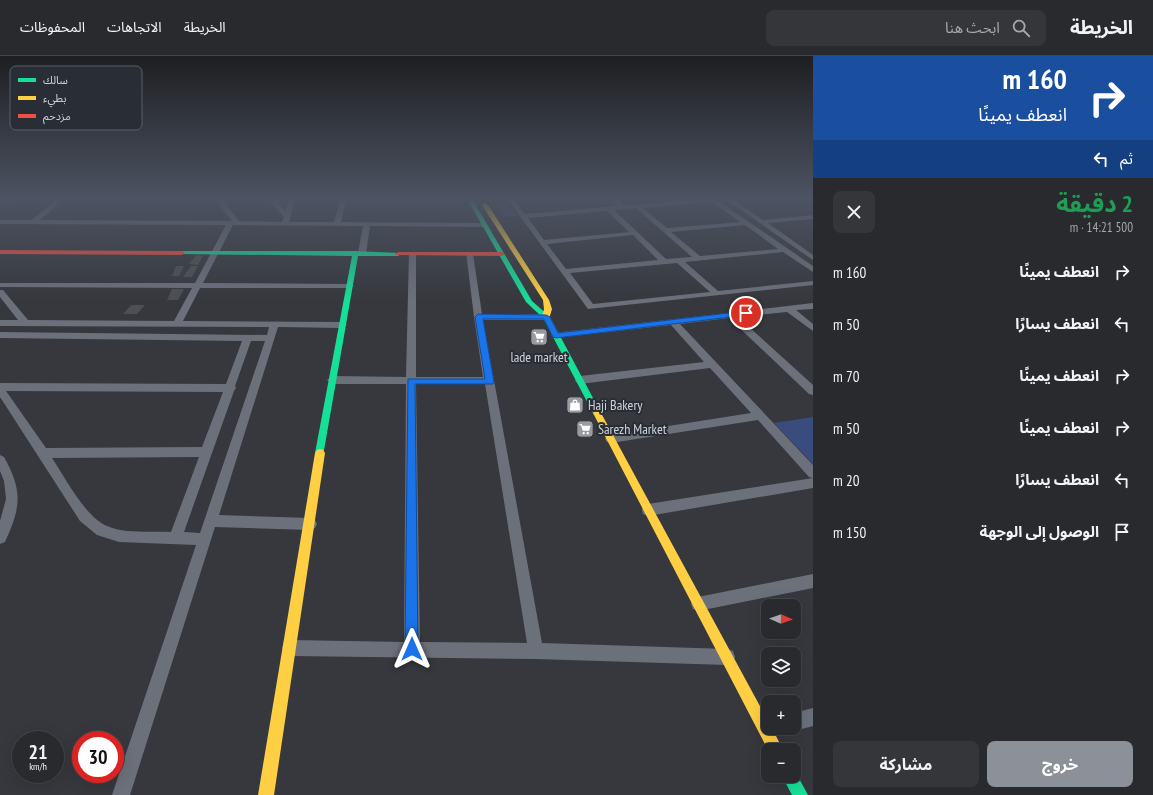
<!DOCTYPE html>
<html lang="ar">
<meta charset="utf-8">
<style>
body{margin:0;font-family:"PT Sans Narrow","Noto Sans Arabic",sans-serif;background:#34363a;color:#f1f3f6;direction:rtl;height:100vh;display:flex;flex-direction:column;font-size:15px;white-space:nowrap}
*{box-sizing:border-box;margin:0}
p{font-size:13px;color:#a5a7aa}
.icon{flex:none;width:22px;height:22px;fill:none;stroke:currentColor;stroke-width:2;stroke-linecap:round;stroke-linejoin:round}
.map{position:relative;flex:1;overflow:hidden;direction:ltr}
.sheet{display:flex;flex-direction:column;background:#282a2e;width:340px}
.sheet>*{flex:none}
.top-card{background:#1a4fa0;color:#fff;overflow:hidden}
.needle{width:26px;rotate:92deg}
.fabs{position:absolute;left:761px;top:543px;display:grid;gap:8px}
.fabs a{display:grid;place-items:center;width:40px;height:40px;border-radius:8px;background:#282a2e;box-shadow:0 4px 16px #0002,0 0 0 1px #44464a;font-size:20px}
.speed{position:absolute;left:12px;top:675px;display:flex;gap:8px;font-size:20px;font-weight:700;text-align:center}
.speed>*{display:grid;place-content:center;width:52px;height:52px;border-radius:50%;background:#282a2e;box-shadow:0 4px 16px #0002,0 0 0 1px #44464a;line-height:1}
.speed small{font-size:10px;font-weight:400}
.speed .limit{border:6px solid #d22;background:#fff;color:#111}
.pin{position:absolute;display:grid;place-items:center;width:34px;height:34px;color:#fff;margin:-17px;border:2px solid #fff;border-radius:50%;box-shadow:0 1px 4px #0007}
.me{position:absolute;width:44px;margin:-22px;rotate:0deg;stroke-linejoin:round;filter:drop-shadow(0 0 3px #0008)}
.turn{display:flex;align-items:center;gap:14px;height:84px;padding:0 20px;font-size:18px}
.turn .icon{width:52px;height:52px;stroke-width:2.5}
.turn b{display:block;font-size:28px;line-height:34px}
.then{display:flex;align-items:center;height:38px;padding:0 20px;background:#0003;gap:8px;font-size:15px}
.round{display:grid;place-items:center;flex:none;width:42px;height:42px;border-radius:8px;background:#34363a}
.headline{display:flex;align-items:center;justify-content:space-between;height:68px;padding:0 20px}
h1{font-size:24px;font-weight:700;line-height:30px;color:#1e9e55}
.primary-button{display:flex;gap:8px;margin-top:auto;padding:8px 20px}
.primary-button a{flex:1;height:46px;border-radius:8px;background:#8c9099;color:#fff;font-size:16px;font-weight:700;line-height:46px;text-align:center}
.primary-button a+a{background:#34363a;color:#f1f3f6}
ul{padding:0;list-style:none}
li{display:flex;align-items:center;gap:12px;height:52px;padding:0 20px}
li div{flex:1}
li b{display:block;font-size:15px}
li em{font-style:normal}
header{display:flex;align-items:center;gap:24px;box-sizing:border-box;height:56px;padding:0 20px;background:#282a2e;border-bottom:1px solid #44464a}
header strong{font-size:19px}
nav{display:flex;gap:22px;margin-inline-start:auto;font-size:14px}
.search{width:280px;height:36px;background:#34363a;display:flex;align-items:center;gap:10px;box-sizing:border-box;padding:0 14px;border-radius:8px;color:#a5a7aa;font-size:15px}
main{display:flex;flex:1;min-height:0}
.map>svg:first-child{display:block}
</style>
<header>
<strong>الخريطة</strong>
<div class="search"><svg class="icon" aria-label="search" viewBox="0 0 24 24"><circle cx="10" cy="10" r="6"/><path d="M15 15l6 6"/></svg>ابحث هنا</div>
<nav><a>الخريطة</a><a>الاتجاهات</a><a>المحفوظات</a></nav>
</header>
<main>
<section class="sheet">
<div class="top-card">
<div class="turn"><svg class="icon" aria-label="right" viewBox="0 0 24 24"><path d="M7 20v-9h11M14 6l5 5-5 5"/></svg><div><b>160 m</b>انعطف يمينًا</div></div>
<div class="then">ثم<svg class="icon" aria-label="left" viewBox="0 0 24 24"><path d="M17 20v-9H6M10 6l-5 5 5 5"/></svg></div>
</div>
<div class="headline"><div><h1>2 دقيقة</h1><p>500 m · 14:21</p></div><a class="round"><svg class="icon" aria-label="close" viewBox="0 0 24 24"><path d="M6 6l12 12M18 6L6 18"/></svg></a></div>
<ul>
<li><svg class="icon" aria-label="right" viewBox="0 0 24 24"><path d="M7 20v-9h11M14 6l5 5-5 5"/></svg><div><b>انعطف يمينًا</b></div><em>160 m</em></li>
<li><svg class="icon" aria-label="left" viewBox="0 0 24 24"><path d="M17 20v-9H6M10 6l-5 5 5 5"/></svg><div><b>انعطف يسارًا</b></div><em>50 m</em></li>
<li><svg class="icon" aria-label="right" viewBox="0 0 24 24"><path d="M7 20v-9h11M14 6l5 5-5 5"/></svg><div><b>انعطف يمينًا</b></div><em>70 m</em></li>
<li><svg class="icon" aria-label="right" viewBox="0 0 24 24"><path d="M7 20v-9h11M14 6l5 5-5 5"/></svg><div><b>انعطف يمينًا</b></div><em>50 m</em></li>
<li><svg class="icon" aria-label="left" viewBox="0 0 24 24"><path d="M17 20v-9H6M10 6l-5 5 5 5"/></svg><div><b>انعطف يسارًا</b></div><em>20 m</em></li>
<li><svg class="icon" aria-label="arrive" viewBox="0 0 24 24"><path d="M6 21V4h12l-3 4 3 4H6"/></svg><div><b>الوصول إلى الوجهة</b></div><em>150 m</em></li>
</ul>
<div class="primary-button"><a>خروج</a><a>مشاركة</a></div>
</section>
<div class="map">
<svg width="813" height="739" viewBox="0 0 813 739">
<rect width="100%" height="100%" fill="#36383d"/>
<g fill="#394c7d">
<polygon points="491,141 503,141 517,160 505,161"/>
<polygon points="813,361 813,408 774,367"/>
</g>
<g fill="#4d4f52">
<polygon points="0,141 22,141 9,147 0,145"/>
<polygon points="196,199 203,200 198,209 189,208"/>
<polygon points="176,210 184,210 179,220 172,220"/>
<polygon points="191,210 198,210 192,221 183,221"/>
<polygon points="172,233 184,233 178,244 167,244"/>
<polygon points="131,249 145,249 137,258 123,258"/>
</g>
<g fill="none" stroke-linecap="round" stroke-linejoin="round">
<g fill="#6c707b" fill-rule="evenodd">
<path d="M59,141H220L239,165L282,166L284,161L266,141H273L285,155L290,141H296L289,166H334L341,141L470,142L473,144L472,145H346L341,166L485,167L488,169L485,171L370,170L366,197L362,199L358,197L363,170L233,169L203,227L350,228L354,230L350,232H200L183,265L343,266L347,269L343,272L278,271L219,459L310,462L315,464L317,468L315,472L310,474L215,471L130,739H112L196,489L119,486L97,479L80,465L0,341V327L226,328L242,285L0,282V276L267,279L269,271L0,270V264H18L0,241V234H3L28,264L174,265L192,232L0,231V227H195L226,169L0,168V164H32ZM63,144H215L232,165L40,164ZM251,285H265L200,477L184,476L234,335L236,332L235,330ZM6,335L223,336L202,391L46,392ZM199,401L171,476C151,475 125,478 107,470C85,461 65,421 52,402Z"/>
<path d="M506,141H512L525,158L618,150L609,141H616L624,150L713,141L813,210V216L783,196L685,206L718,235L813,225V229L588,253ZM712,146L740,166L667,172L643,152ZM636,152L692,201L666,203L614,154ZM607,155L629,176L544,184L528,162ZM745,169L778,193L700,200L671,176ZM633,179L658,204L566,213L547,188ZM677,207L710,236L593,248L570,217Z"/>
<polygon points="722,141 762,141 735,145 763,164 813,159 813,163 768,167 813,199 813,204"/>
<path d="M409,196L416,198V321H483L474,261L466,196L473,198L482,258H546L550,261L546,264H483L542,587L727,593L733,595L735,601L733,607L727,609L536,603L290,600L284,598L282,592L284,586L290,584L404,586L406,328H332L327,324L332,320L406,321ZM416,328H485L527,587L420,586Z"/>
<polygon points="813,247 813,253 796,254 813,268 813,275 787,256 738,261 813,329 813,339 809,338 729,262 680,268 813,409 813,432 648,460 643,458 642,454 643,450 648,448 813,422 809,421 758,364 611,387 607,386 605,383 607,380 611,379 751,357 710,312 580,328 576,326 575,324 580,320 704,306 671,269 556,282 551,279 553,277"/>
<path d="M0,399L4,401C23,435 21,451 5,486L0,488V465L6,443L4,425L0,415Z"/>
<polygon points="813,518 813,532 698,555 693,553 691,548 693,543 698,541"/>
<polygon points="813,652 813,670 794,675 788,672 794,672 794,657"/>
</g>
<g fill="#16e098" fill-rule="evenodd">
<polygon points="466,141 471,141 532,245 550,261 601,357 600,359 594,359 543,262 526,246"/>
<polygon points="182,195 355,195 400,197 401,198 398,200 358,200 323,400 317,400 315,397 352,200 180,198 180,196"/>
<polygon points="794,714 795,715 808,739 792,739 782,720 794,720"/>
</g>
<g fill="#ffcf43" fill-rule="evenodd">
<polygon points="485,147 488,149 549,244 552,253 549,263 546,263 542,261 544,253 543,244 482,149"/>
<polygon points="597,354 601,357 768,665 768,672 772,672 783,694 768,694 593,357"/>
<polygon points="320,393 323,394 325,397 274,739 258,739 315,397 317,394"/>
</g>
<g fill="#f24e42" fill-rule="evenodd">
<polygon points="0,194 182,195 185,197 182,199 0,198"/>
<polygon points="398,196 502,196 505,198 502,200 396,199 395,198"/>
</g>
</g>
<linearGradient id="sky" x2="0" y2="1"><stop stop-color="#1e1f22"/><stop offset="0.58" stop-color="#4c5362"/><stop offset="1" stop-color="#4c5362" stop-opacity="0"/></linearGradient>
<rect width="813" height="245" fill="url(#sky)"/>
<polygon fill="#1a73e8" stroke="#114b97" points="746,255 748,256 748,259 556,282 553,281 544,263 483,263 494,326 493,328 415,328 418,593 416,597 412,599 407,597 405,593 408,323 485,323 475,261 478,258 546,259 550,261 558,277"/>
<defs>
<symbol id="supermarket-square" viewBox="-11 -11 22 22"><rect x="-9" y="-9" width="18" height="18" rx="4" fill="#999ba1" stroke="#292d36"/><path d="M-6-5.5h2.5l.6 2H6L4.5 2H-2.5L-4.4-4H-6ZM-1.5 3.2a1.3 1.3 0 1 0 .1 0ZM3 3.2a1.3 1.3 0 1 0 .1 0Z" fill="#fff"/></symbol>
<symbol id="shop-square" viewBox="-11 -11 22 22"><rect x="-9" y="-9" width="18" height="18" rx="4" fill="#999ba1" stroke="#292d36"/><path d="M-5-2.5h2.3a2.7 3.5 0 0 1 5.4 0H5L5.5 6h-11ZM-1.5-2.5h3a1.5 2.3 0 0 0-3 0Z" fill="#fff"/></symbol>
</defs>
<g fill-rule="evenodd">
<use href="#supermarket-square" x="529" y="271" width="20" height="20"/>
<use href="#shop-square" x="565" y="339" width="20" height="20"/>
<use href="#supermarket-square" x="575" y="363" width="20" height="20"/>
</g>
<g text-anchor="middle" stroke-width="4" stroke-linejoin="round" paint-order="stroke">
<g font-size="14" fill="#cfd1d7" stroke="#292d36" text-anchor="start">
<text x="539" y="306" text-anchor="middle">lade market</text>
<text x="588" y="354">Haji Bakery</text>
<text x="598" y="378">Sarezh Market</text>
</g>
</g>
<rect x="10" y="10" width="132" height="64" rx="6" fill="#292d36" stroke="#5b5e66" stroke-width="1"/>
<rect x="18" y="22" width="18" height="4" fill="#16e098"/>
<rect x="18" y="40" width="18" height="4" fill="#ffcf43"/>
<rect x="18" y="58" width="18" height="4" fill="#f24e42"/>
<g font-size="11" fill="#cfd1d7">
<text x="43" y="28">سالك</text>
<text x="43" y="46">بطيء</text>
<text x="43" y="64">مزدحم</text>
</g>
</svg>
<div class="fabs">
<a><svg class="needle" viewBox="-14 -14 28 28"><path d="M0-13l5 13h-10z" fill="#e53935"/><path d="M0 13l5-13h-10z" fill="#a5a7aa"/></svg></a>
<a><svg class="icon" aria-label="layers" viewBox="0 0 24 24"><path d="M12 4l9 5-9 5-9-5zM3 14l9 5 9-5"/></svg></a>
<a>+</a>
<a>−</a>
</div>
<div class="speed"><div>21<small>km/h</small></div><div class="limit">30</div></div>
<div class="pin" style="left:746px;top:257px;background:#d93025"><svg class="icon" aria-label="arrive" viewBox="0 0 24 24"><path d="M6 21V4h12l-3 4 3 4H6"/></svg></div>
<svg class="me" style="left:412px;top:593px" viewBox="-20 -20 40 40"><path d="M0-17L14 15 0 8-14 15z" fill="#1a73e8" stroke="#fff" stroke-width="4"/></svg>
</div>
</main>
